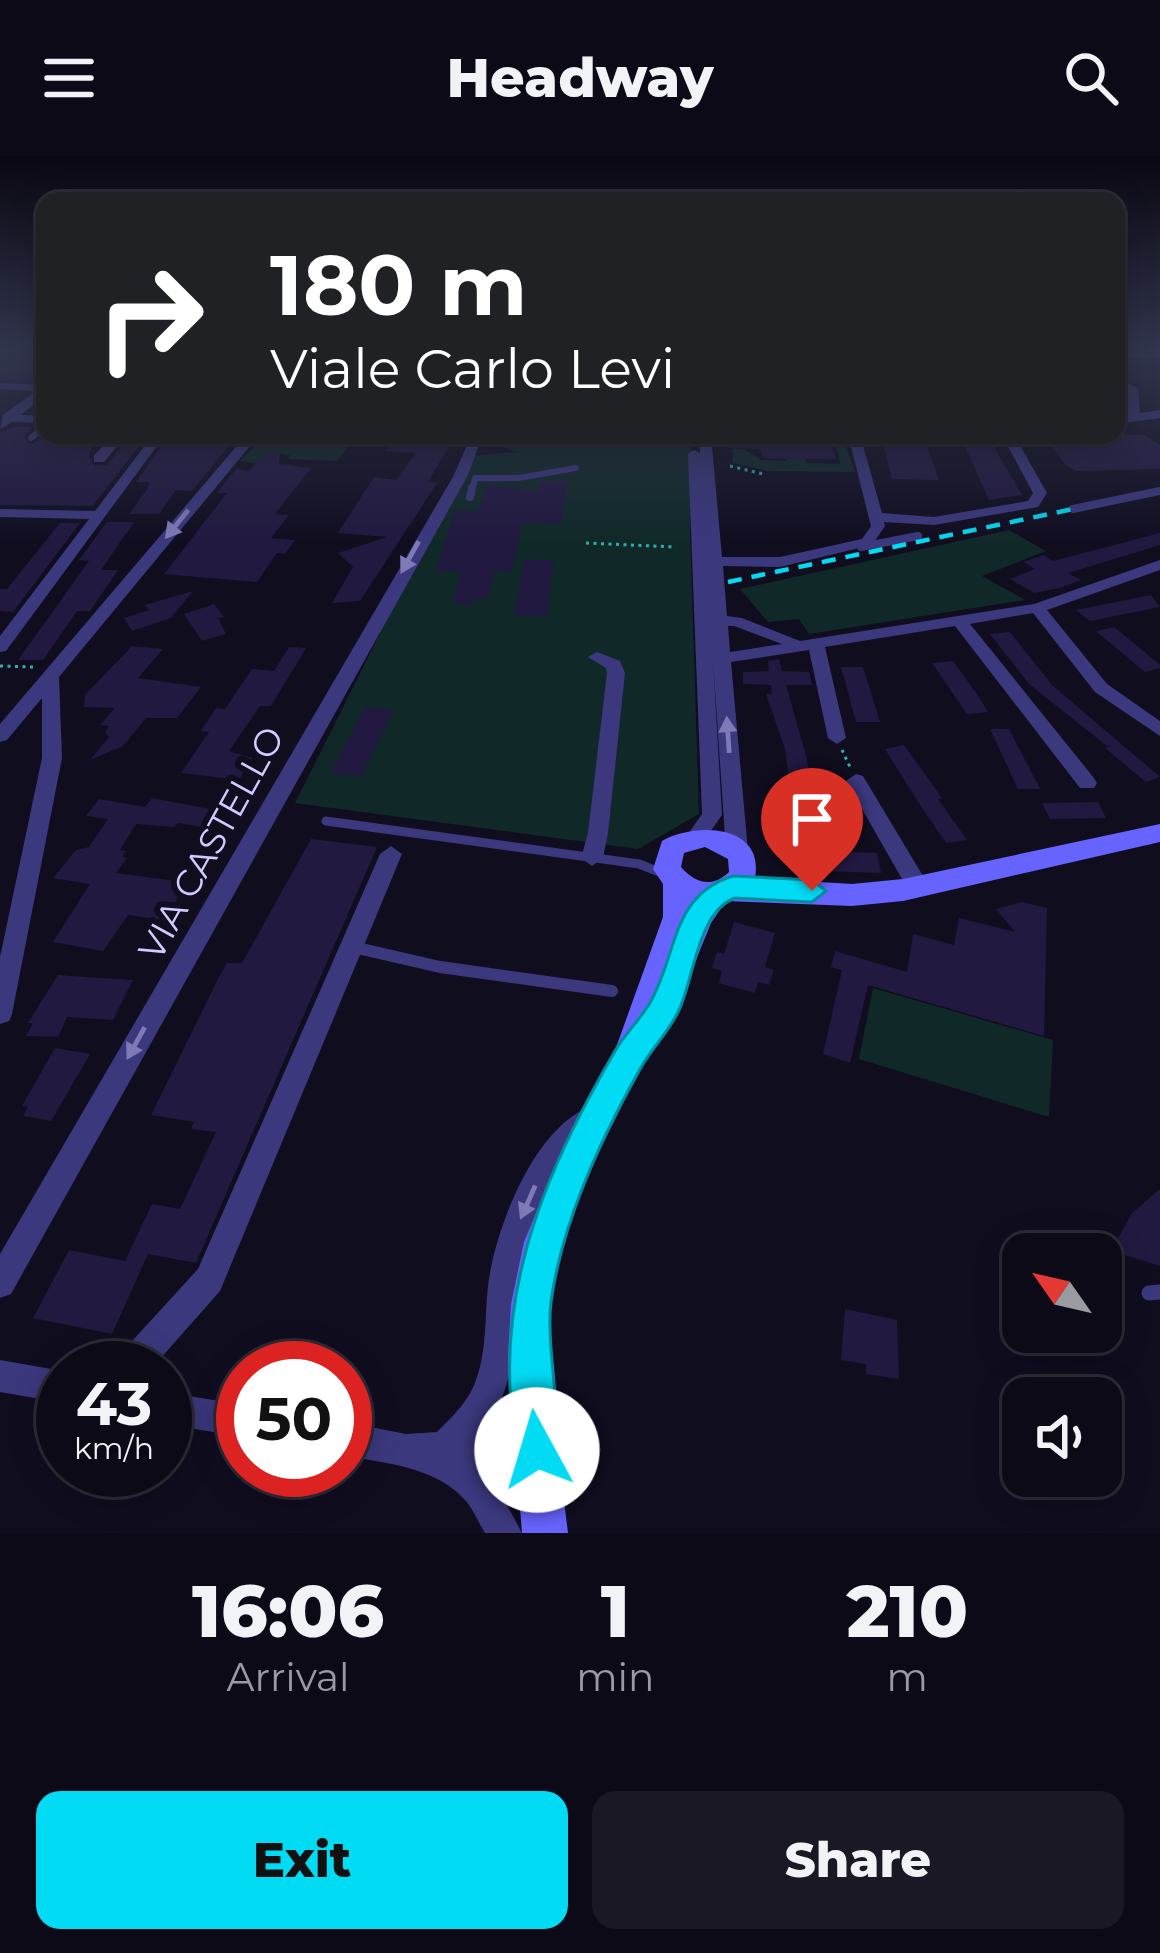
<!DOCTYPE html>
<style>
body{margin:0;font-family:Montserrat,sans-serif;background:#1a1824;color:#f1f3f6;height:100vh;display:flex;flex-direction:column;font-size:45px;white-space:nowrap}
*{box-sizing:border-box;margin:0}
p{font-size:39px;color:#9a9aa1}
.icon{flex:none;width:66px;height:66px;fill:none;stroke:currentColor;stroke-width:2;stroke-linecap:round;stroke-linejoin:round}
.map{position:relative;height:1377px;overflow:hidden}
.panel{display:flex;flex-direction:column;background:#0c0a17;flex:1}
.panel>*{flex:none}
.hud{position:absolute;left:36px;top:36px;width:1089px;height:252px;border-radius:24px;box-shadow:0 6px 30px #0003,0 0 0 3px #2c2b36;background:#202124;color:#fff;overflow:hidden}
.needle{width:78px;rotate:304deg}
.controls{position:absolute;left:1002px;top:1077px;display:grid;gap:24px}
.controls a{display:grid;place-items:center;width:120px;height:120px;border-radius:24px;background:#0c0a17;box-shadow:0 6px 30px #0003,0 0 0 3px #2c2b36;font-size:60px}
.speed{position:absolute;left:36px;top:1185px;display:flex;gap:24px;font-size:60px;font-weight:700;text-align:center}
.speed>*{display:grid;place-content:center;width:156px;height:156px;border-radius:50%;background:#0c0a17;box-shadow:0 6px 30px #0003,0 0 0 3px #2c2b36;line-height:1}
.speed small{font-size:30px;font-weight:400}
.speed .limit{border:18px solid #d22;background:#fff;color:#111}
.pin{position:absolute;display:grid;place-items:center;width:102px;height:102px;color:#fff;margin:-123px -51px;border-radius:50% 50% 50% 0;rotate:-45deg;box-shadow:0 0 12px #0007}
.pin .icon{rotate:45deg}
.me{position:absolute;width:132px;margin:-66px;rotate:354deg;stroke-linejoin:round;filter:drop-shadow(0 0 9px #0008)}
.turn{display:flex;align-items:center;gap:42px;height:252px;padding:0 36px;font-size:54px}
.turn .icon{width:156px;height:156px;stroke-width:2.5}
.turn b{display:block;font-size:84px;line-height:102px}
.eta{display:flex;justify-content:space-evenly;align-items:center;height:204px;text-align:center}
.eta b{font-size:72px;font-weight:800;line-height:84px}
.cta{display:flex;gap:24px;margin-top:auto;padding:24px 36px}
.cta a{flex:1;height:138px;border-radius:24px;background:#02dbf4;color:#111;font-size:48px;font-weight:800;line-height:138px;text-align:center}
.cta a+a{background:#1a1824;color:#f1f3f6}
header{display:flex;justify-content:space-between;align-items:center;height:156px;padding:0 36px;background:#0c0a17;font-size:54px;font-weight:800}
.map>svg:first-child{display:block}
</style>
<header><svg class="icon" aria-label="menu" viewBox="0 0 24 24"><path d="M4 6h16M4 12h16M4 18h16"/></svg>Headway<svg class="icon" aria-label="search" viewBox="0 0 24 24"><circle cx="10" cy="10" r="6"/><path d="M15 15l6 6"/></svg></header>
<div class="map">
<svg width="1160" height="1377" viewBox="0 0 1160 1377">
<rect width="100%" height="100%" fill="#100d1f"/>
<g fill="#102928">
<polygon points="266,279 352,285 337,305 288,303 290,299 266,296 260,308 240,305"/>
<polygon points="479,279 681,279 682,287 692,287 690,372 699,658 638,693 295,647 469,300 517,296 482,285"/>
<polygon points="834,279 842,279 855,316 768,315 733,307 732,293 744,293 761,304 787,305 784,286 801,286 806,307 840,308"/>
<polygon points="1009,374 1046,395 982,420 1025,444 809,478 799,463 768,466 740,433"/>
<polygon points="873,832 1053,884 1049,961 859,903"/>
</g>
<g fill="#211940">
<polygon points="0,194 45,194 45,224 0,223"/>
<polygon points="13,271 32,271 24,281 30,289 46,279 96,279 89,300 94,310 107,309 130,279 147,279 93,350 0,349 0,277"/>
<polygon points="169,279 238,279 192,335 176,334 159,358 129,358 148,332 149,326 136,326"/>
<polygon points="396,279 454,282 428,326 437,327 360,445 332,447 353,411 338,397 387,381 338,377 374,321 396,324 416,297 386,295"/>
<polygon points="728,279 829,279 836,303 763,302 761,293 728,292"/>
<polygon points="881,279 925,285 939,324 892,323"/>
<polygon points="960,279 987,279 1022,339 989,344"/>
<polygon points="1046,279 1144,279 1160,289 1160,313 1076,315 1065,309"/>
<polygon points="265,296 280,297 279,308 311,312 275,358 289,359 271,382 295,384 285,398 277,397 257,426 164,418 227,337 217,337 236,313 249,315"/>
<polygon points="568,325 561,368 522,367 512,416 495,415 488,442 474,442 472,449 453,448 461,416 436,415 455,354 479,355 486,329 538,335 540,326"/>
<polygon points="107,366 134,366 101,414 118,414 90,455 77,455 43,504 18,504 89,405 79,404"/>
<polygon points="60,367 80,367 13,456 0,455 0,433 7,433"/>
<polygon points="1160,377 1160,389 1068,417 1081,424 1060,432 1034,437 1010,423 1035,413 1023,406 1043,399 1053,405"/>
<polygon points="524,404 554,405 547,460 514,459"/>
<polygon points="193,435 171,462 132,475 124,462 149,454 145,449"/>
<polygon points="1151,439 1160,451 1090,465 1076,454"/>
<polygon points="214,448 224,461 218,462 226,478 202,485 184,458"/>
<polygon points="1114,471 1160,509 1160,512 1145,516 1096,475"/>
<polygon points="1010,476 1052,529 1160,621 1146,626 1105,592 1112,589 1107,590 1029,528 990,478"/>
<polygon points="132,490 163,493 138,522 201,531 177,562 146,562 123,590 90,604 109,581 105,576 109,570 100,569 115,552 84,551 85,539"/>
<polygon points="289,491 306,492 271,550 260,550 229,595 252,602 239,624 181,617 209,576 201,575 216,552 225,553 252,513 274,515"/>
<polygon points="779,503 782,515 809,516 812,529 786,529 807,603 819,678 796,678 785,593 766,538 772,538 771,529 743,528 743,516 769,515 768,505"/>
<polygon points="953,505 981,544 988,556 967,558 932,507"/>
<polygon points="841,511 863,511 880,566 856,566"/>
<polygon points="365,551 394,554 361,620 330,617"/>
<polygon points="990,573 1009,573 1040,633 1018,633"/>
<polygon points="904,589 942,642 938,643 967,684 946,687 918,646 885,593"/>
<polygon points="152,642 220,655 209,672 178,667 174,671 136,668 120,694 126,695 122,701 127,702 116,717 184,726 171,756 163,764 128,759 103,795 53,786 90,728 53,722 76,694 89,691 108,663 86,660 99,643 145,651"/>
<polygon points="1098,646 1106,662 1050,663 1042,647"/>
<polygon points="311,683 377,691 196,1107 148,1098 112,1178 33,1162 69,1094 125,1105 152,1048 180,1053 216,976 191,973 194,966 151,959 218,823 227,807 242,807"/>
<polygon points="817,695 877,697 881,717 820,715"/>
<polygon points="1022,746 1047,752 1044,880 868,829 850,907 823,898 842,814 831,811 835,795 907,816 913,778 954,789 959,762 1015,776 996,753"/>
<polygon points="734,766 775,777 765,811 774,814 769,829 758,826 755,837 719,827 722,815 712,812 717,796 724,798"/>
<polygon points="58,819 86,821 133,824 113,864 67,861 58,881 26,880 33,867 28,867"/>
<polygon points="55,892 90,898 51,965 23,960 28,951 22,950"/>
<polygon points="1160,1033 1160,1110 1111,1095 1132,1057"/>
<polygon points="845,1153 897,1164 899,1223 866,1218 866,1208 841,1204"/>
</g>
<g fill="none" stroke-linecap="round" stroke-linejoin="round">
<g stroke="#2eb0a8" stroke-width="3" stroke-dasharray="3 4.5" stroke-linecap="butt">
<polyline points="730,310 763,318"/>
<polyline points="586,387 676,391"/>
<polyline points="0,510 34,511"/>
<polyline points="842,594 851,613"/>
</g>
<g stroke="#3b387e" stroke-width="6">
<polyline points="31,282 45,270"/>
<polyline points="99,286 107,279"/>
<polyline points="472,335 475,322 518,322 576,312"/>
</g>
<g stroke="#3b387e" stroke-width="8">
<polyline points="470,341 472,332"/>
<polyline points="1073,353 1160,335"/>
<polyline points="861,391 918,380"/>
</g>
<polyline stroke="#3b387e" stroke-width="9" points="326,665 639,708 662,717"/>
<polyline stroke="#3b387e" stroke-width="12" points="353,791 440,811 612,835"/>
<polyline stroke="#3b387e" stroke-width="15" points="1149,1137 1160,1136"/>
<g fill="#3b387e" fill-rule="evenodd">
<polygon points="1116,195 1160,196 1160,202 1116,201"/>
<polygon points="1116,223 1138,232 1140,257 1160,254 1160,262 1116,268 1116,260 1128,259 1126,234 1116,230"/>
<polygon points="0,227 45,229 45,240 21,259 45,259 45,267 12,266 0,273 3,259 36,235 0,233"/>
<polygon points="113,279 126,279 104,306 94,306 94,300"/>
<polygon points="153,279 165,279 6,495 0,496 0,480 89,363 0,361 0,353 95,355"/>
<polygon points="246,279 259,279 59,521 62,602 12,858 9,865 0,868 0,801 42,602 42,542 7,584 0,586 0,568"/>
<polygon points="464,279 476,279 479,289 468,319 11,1138 0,1142 0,1098 454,319 467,289"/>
<path d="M699,279H711L722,401H780L862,383L871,370L848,279H860L882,357L934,361L1028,345L1033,337L1002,279H1014L1047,337L1038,351L934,369L884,366L885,370L872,389L780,411L723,410L727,460L742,462L800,485L1034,448L1160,404V414L1047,454L1107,528L1160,565V580L1095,536L1033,457L970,468L1094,622L1097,627L1094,632H1080L955,470L825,491L846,582L837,588L828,582L809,494L731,506L748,695L737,703L726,695L713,504L722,659L703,686H689L686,681L702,658L688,298L694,294L700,297ZM728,470H734L782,488L730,496Z"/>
<polygon points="597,496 620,505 625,517 608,677 603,702 592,710 581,702 588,677 607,517 606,512 588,501"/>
<polygon points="856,618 863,620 926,725 929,731 926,737 910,737 846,625"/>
<polygon points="391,690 402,698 220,1135 152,1212 119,1212 133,1184 198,1113 380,698"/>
<path d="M590,951L599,954L603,963L599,972C552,1015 523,1069 518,1134C514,1181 516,1227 488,1268L514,1262L549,1281L554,1293L540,1323L500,1336L522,1377H485C478,1366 473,1352 464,1343C435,1311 386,1307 345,1300V1266L406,1278L437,1276C452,1261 469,1245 476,1224C488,1192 484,1156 489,1123C497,1069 535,971 590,951ZM511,1296L516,1299L484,1302Z"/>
<polygon points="0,1204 63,1215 63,1247 0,1236"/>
<polygon points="165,1236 243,1249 243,1281 165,1268"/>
</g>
<path fill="#6763fe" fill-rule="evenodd" d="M1160,668V686L903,745L852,750L726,745L711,767L668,873L653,876C629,948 583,1012 562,1086C535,1180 557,1282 568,1377H522L508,1201L511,1148L524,1086L560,1000L614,897L663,761V728L653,713L662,685C695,666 765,668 755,722L852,728L903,723ZM705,691L728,703L729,716C712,732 696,728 681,711L684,697Z"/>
<polyline stroke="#02dbf4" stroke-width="4.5" stroke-dasharray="14 10" stroke-linecap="butt" points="728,426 1073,353"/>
</g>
<defs><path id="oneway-solid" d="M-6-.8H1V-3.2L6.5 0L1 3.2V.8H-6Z" transform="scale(3)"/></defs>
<g fill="#7e7ab8">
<use href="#oneway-solid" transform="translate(177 368) rotate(129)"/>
<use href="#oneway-solid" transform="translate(410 401) rotate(119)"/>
<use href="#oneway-solid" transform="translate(728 579) rotate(-94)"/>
<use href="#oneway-solid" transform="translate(136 887) rotate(119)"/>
<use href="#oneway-solid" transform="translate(528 1046) rotate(114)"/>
</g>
<linearGradient id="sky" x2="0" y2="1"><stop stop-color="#090711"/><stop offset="0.5" stop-color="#31354d"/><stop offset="1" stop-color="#31354d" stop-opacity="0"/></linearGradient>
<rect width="1160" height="387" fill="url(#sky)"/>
<path fill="#02dbf4" stroke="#018e9f" stroke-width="3" d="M733,720L812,724L826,735L812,746L735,742C698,755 694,822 679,854C669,876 650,894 639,915C600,985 562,1066 551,1146C545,1192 566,1277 553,1309L537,1315L522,1309C514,1289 513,1268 511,1247C500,1119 552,1003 615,895C626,876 643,861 652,843C678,794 672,739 733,720Z"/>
<g text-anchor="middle" stroke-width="12" stroke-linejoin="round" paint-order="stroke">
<g font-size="36" fill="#d1cbff" stroke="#100d1f">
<text transform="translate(211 687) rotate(-61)" y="13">VIA CASTELLO</text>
</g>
</g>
</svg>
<div class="controls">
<a><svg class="needle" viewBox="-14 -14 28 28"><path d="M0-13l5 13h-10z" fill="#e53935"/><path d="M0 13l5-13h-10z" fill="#9a9aa1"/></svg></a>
<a><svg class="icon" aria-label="sound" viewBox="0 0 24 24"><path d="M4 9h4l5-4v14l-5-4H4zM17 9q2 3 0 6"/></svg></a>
</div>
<div class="speed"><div>43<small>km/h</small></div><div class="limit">50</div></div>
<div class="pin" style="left:812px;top:735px;background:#d93025"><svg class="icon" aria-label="arrive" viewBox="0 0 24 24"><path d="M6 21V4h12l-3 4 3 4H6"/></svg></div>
<svg class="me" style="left:537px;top:1294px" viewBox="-20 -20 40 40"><circle r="19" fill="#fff"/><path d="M0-13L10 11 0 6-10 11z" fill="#02dbf4"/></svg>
<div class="hud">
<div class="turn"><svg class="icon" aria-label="right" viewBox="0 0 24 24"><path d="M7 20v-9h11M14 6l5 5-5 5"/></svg><div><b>180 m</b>Viale Carlo Levi</div></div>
</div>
</div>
<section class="panel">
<div class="eta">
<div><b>16:06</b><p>Arrival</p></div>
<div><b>1</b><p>min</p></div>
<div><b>210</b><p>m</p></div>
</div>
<div class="cta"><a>Exit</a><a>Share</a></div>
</section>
